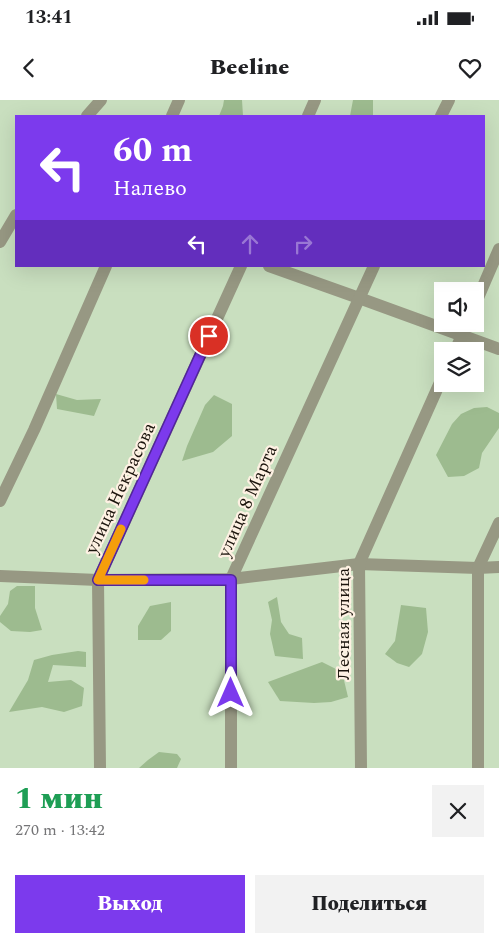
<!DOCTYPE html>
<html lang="ru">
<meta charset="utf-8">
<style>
body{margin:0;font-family:Spectral,serif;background:#f2f2f2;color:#202124;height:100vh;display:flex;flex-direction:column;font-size:19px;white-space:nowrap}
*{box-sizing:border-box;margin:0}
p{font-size:16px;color:#757577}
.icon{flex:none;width:28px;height:28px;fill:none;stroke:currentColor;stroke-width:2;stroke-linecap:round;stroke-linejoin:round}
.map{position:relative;height:668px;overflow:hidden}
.details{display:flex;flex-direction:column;background:#fff;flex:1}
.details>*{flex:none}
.top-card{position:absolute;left:15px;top:15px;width:470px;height:152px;border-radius:0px;box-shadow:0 5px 20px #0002;background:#7c3aed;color:#fff;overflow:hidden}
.buttons{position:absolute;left:434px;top:182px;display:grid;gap:10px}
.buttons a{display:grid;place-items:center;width:50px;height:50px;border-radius:0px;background:#fff;box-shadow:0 5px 20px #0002;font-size:25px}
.pin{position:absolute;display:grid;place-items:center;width:42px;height:42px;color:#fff;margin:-21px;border:2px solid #fff;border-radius:50%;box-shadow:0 1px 5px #0007}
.me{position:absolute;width:55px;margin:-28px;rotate:0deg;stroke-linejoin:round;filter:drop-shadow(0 0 4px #0008)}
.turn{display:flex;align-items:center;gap:18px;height:105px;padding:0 15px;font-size:22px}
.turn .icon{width:65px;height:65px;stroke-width:2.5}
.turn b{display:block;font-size:35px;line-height:42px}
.lanes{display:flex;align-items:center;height:48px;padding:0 15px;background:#0003;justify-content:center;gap:25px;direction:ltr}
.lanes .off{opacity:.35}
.round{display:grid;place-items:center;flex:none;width:52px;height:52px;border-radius:0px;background:#f2f2f2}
.headline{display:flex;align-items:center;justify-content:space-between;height:85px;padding:0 15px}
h1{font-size:30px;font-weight:800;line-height:38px;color:#1e9e55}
.cta{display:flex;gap:10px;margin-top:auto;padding:10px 15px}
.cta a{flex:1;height:58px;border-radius:0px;background:#7c3aed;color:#fff;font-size:20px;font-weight:800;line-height:58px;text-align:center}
.cta a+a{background:#f2f2f2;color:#202124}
.status{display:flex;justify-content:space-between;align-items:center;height:35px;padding:0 25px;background:#fff;direction:ltr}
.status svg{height:14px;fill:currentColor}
header{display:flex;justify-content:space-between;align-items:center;height:65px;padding:0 15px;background:#fff;font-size:22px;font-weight:800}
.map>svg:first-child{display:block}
</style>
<div class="status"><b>13:41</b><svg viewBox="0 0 49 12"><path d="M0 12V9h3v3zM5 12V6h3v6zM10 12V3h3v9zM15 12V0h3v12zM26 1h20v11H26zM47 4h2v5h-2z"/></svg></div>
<header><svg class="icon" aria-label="back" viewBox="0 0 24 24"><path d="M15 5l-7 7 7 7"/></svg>Beeline<svg class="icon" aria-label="heart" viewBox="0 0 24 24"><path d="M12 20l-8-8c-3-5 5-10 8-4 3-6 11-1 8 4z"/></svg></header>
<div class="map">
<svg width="499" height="668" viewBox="0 0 499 668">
<rect width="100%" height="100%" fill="#f7e2cc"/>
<path fill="#c9dfbf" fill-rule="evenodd" d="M0,0H499V668H0ZM16,16H484V166H16ZM442,191H475V224H442ZM442,251H475V284H442Z"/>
<g fill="#9dbb8f">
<polygon points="224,0 242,0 243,16 219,16 223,6"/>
<polygon points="353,0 373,0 373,16 350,16"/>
<polygon points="56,294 77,300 101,299 94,316 57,309"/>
<polygon points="214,295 232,304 232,336 213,352 182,361 187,346 205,305"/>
<polygon points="487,307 499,313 499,328 482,353 479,368 464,376 448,377 436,355 452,324 461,314 474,308"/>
<polygon points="17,486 35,486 35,508 42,530 30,532 11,531 0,522 0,516 8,504 10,491"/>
<polygon points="277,497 281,522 289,534 302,538 303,559 275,556 270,534 272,520 268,502"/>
<polygon points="171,502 171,531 161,540 138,540 138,526 150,506"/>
<polygon points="401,505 426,508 428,532 422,554 409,567 397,563 385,554 395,541"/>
<polygon points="78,551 86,552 86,567 53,565 48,582 71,580 84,588 82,606 64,612 42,607 9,612 28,580 34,560 52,555"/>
<polygon points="322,562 342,572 348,597 331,602 314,603 280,601 268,582"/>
<polygon points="159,652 177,654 181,659 177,668 139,668 148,660"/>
</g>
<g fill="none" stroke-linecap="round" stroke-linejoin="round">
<g stroke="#979883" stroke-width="12">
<polyline points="87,16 101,0"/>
<polyline points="172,16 179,0"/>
<polyline points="308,16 315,0"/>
<polyline points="441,16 449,0"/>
<polyline points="0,142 16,115"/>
<polyline points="269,166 359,198 499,249"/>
<polyline points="475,205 499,149"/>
<polyline points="455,251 467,224"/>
<polyline points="0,401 34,330 106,166"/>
<polyline points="0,476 98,480 231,479 359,464 478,468 499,467"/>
<polyline points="100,668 98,480 241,166"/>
<polyline points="231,668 231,479 374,166"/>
<polyline points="361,668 359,464 442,278"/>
<polyline points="478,668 478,468 499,423"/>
</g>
</g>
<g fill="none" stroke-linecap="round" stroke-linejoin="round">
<defs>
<polyline id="route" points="209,236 98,480 231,480 231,593"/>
</defs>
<use href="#route" stroke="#51269a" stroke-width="12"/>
<use href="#route" stroke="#7c3aed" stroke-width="9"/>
<polyline stroke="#f59e0b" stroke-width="9" points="121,429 98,480 144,480"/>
</g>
<g text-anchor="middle" stroke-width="4.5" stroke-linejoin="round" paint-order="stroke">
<g font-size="18" fill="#1b140c" stroke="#fef1e3">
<text transform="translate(120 388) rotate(-65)" y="6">улица Некрасова</text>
<text transform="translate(247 401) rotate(-66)" y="6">улица 8 Марта</text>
<text transform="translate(343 524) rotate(-90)" y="6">Лесная улица</text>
</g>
</g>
</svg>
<div class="buttons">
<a><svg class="icon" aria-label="sound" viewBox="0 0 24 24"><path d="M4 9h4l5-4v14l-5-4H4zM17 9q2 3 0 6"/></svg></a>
<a><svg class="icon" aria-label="layers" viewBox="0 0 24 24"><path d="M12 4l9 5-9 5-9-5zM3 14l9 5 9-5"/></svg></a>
</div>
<div class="pin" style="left:209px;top:236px;background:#d93025"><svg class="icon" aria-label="arrive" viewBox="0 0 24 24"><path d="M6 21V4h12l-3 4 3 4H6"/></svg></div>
<svg class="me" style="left:231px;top:593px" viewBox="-20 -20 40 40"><path d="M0-17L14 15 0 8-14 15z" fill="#7c3aed" stroke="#fff" stroke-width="4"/></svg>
<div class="top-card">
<div class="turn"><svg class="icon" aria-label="left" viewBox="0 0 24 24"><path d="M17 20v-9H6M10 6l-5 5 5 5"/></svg><div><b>60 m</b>Налево</div></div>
<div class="lanes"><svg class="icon" aria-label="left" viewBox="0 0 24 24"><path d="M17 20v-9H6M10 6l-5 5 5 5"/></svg><svg class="icon off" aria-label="ahead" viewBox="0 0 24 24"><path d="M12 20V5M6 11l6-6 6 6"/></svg><svg class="icon off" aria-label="right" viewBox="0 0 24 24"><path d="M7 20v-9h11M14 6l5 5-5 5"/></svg></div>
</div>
</div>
<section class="details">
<div class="headline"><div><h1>1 мин</h1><p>270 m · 13:42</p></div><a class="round"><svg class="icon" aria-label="close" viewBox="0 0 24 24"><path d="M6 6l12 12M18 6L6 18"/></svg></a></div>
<div class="cta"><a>Выход</a><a>Поделиться</a></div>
</section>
